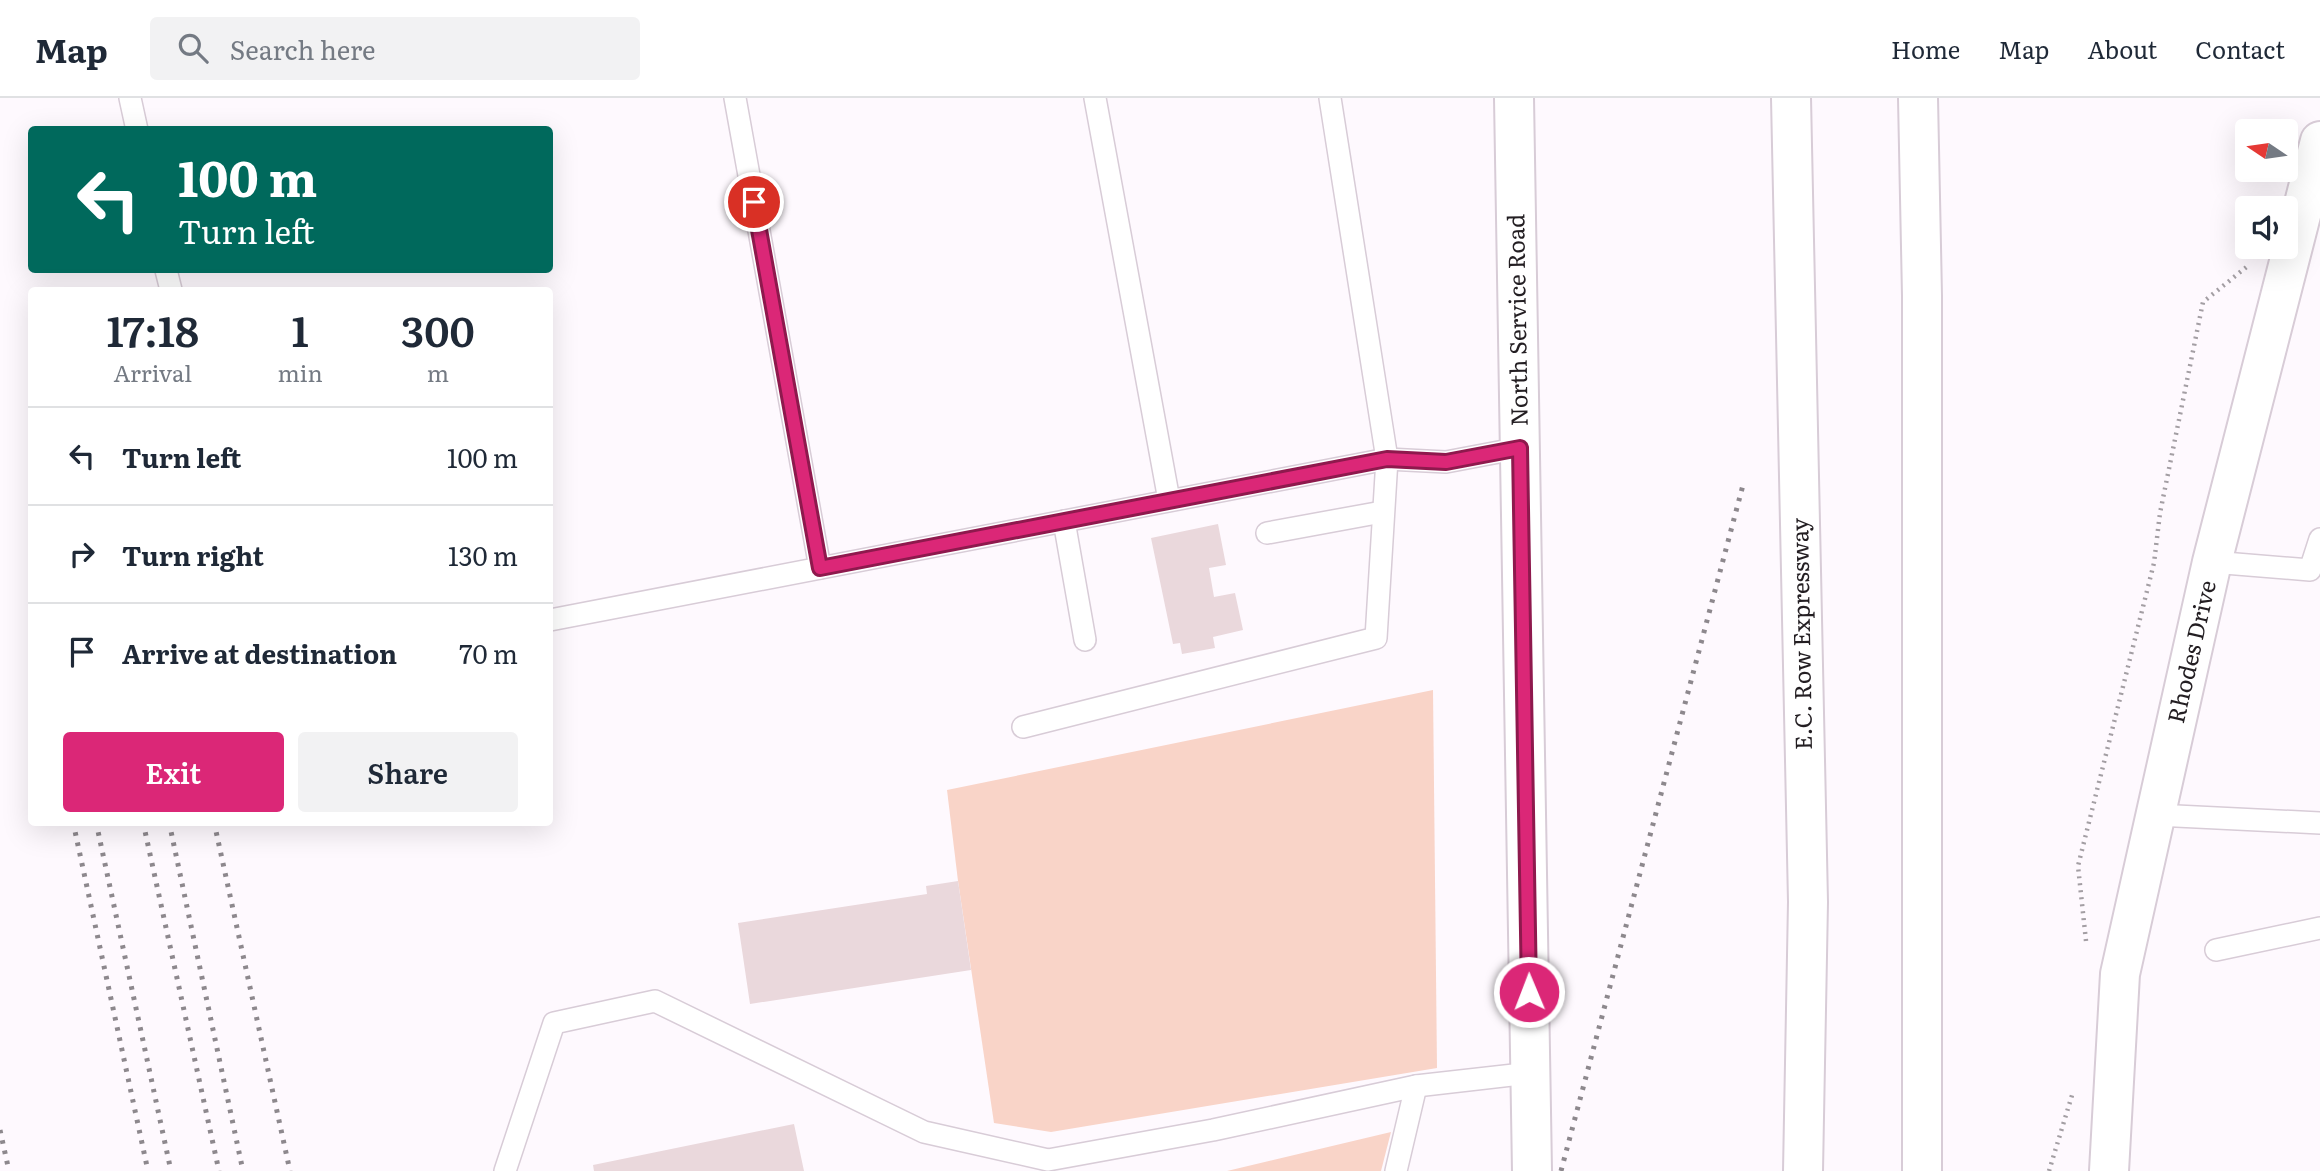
<!DOCTYPE html>
<style>
body{margin:0;font-family:Literata,serif;background:#f2f2f3;color:#1f2937;height:100vh;display:flex;flex-direction:column;font-size:26px;white-space:nowrap}
*{box-sizing:border-box;margin:0}
p{font-size:23px;color:#747a83}
.icon{flex:none;width:38px;height:38px;fill:none;stroke:currentColor;stroke-width:2;stroke-linecap:round;stroke-linejoin:round}
.map{position:relative;flex:1;overflow:hidden}
.side{position:absolute;left:28px;top:189px;width:525px;height:539px;display:flex;flex-direction:column;background:#fff;border-radius:7px;box-shadow:0 7px 28px #0002}
.side>*{flex:none}
.hud{position:absolute;left:28px;top:28px;width:525px;height:147px;border-radius:7px;box-shadow:0 7px 28px #0002;background:#00695c;color:#fff;overflow:hidden}
.needle{width:46px;rotate:283deg}
.fabs{position:absolute;left:2235px;top:21px;display:grid;gap:14px}
.fabs a{display:grid;place-items:center;width:63px;height:63px;border-radius:7px;background:#fff;box-shadow:0 7px 28px #0002;font-size:35px}
.pin{position:absolute;display:grid;place-items:center;width:60px;height:60px;color:#fff;margin:-30px;border:4px solid #fff;border-radius:50%;box-shadow:0 2px 7px #0007}
.me{position:absolute;width:77px;margin:-38px;rotate:359deg;stroke-linejoin:round;filter:drop-shadow(0 0 5px #0008)}
.turn{display:flex;align-items:center;gap:24px;height:147px;padding:0 35px;font-size:32px}
.turn .icon{width:91px;height:91px;stroke-width:2.5}
.turn b{display:block;font-size:49px;line-height:60px}
.eta{display:flex;justify-content:space-evenly;align-items:center;height:119px;text-align:center}
.eta b{font-size:42px;font-weight:600;line-height:49px}
.cta{display:flex;gap:14px;margin-top:auto;padding:14px 35px}
.cta a{flex:1;height:80px;border-radius:7px;background:#db2777;color:#fff;font-size:28px;font-weight:600;line-height:80px;text-align:center}
.cta a+a{background:#f2f2f3;color:#1f2937}
ul{padding:0;list-style:none}
li{display:flex;align-items:center;gap:21px;height:98px;padding:0 35px;border-top:2px solid #e0e1e3}
li div{flex:1}
li b{display:block;font-size:26px}
li em{font-style:normal}
header{display:flex;align-items:center;gap:42px;box-sizing:border-box;height:98px;padding:0 35px;background:#fff;border-bottom:2px solid #e0e1e3}
header strong{font-size:33px}
nav{display:flex;gap:38px;margin-inline-start:auto;font-size:24px}
.search{width:490px;height:63px;background:#f2f2f3;display:flex;align-items:center;gap:18px;box-sizing:border-box;padding:0 24px;border-radius:7px;color:#747a83;font-size:26px}
.map>svg:first-child{display:block}
</style>
<header>
<strong>Map</strong>
<div class="search"><svg class="icon" aria-label="search" viewBox="0 0 24 24"><circle cx="10" cy="10" r="6"/><path d="M15 15l6 6"/></svg>Search here</div>
<nav><a>Home</a><a>Map</a><a>About</a><a>Contact</a></nav>
</header>
<div class="map">
<svg width="2320" height="1073" viewBox="0 0 2320 1073">
<rect width="100%" height="100%" fill="#fef9fe"/>
<g fill="#f9d4c8">
<polygon points="1433,592 1437,970 1051,1034 994,1025 958,783 947,692"/>
<polygon points="1391,1034 1381,1073 1227,1073"/>
</g>
<g fill="#ead8dc">
<polygon points="1218,426 1226,467 1209,470 1214,499 1235,495 1243,532 1213,539 1215,550 1182,556 1180,545 1173,546 1151,440"/>
<polygon points="958,783 971,872 750,906 738,825 927,796 926,788"/>
<polygon points="794,1026 804,1073 594,1073 593,1067"/>
</g>
<g fill="none" stroke-linecap="round" stroke-linejoin="round">
<defs>
<g id="service">
<polyline points="130,0 137,32"/>
<polyline points="735,0 820,470"/>
<polyline points="1095,0 1169,402"/>
<polyline points="166,172 171,192"/>
<polyline points="1064,423 1085,542"/>
<polyline points="1267,435 1382,414"/>
<polyline points="2212,464 2310,472 2320,441"/>
<polyline points="550,522 1387,361 1446,364 1520,350"/>
<polyline points="1023,629 1376,540 1387,361 1330,0"/>
<polyline points="2156,717 2320,725"/>
<polyline points="2216,852 2320,830"/>
<polyline points="505,1073 554,925 655,903 924,1034 1048,1062 1213,1032 1416,988 1530,975"/>
<polyline points="1396,1073 1416,988"/>
</g>
<g id="tertiary">
<polyline points="1514,0 1532,1073"/>
<polyline points="2109,1073 2120,876 2212,464 2320,43"/>
</g>
<g id="motorway">
<polyline points="1791,0 1808,804 1803,1073"/>
<polyline points="1918,0 1922,198 1922,1073"/>
</g>
</defs>
<use href="#service" stroke="#d8ccd7" stroke-width="24"/>
<use href="#tertiary" stroke="#d8ccd7" stroke-width="42"/>
<use href="#motorway" stroke="#d8ccd7" stroke-width="42"/>
<g stroke="#a39ea3" stroke-width="4.5" stroke-dasharray="2 5" stroke-linecap="butt">
<polyline points="2086,843 2078,768 2154,465 2160,415 2203,204 2249,167"/>
<polyline points="2049,1073 2073,994"/>
</g>
<use href="#service" stroke="#fff" stroke-width="21"/>
<use href="#tertiary" stroke="#fff" stroke-width="38"/>
<use href="#motorway" stroke="#fff" stroke-width="38"/>
<g stroke="#8d888d" stroke-width="5" stroke-dasharray="3.5 7" stroke-linecap="butt">
<polyline points="73,724 148,1073"/>
<polyline points="96,724 171,1073"/>
<polyline points="143,724 219,1073"/>
<polyline points="169,724 243,1073"/>
<polyline points="214,724 290,1073"/>
<polyline points="0,1032 9,1073"/>
<polyline points="1561,1073 1743,387"/>
</g>
</g>
<g fill="none" stroke-linecap="round" stroke-linejoin="round">
<defs>
<polyline id="route" points="754,104 820,470 1387,361 1446,364 1520,350 1529,894"/>
</defs>
<use href="#route" stroke="#8e194d" stroke-width="18"/>
<use href="#route" stroke="#db2777" stroke-width="12"/>
</g>
<g text-anchor="middle" stroke-width="5" stroke-linejoin="round" paint-order="stroke">
<g font-size="23" fill="#231e22" stroke="#fff">
<text transform="translate(1518 222) rotate(-91)" y="8">North Service Road</text>
<text transform="translate(1802 536) rotate(-91)" y="8">E.C. Row Expressway</text>
<text transform="translate(2192 554) rotate(-77)" y="8">Rhodes Drive</text>
</g>
</g>
</svg>
<div class="fabs">
<a><svg class="needle" viewBox="-14 -14 28 28"><path d="M0-13l5 13h-10z" fill="#e53935"/><path d="M0 13l5-13h-10z" fill="#747a83"/></svg></a>
<a><svg class="icon" aria-label="sound" viewBox="0 0 24 24"><path d="M4 9h4l5-4v14l-5-4H4zM17 9q2 3 0 6"/></svg></a>
</div>
<div class="pin" style="left:754px;top:104px;background:#d93025"><svg class="icon" aria-label="arrive" viewBox="0 0 24 24"><path d="M6 21V4h12l-3 4 3 4H6"/></svg></div>
<svg class="me" style="left:1529px;top:894px" viewBox="-20 -20 40 40"><circle r="17" fill="#db2777" stroke="#fff" stroke-width="3"/><path d="M0-11L8 9 0 5-8 9z" fill="#fff"/></svg>
<div class="hud">
<div class="turn"><svg class="icon" aria-label="left" viewBox="0 0 24 24"><path d="M17 20v-9H6M10 6l-5 5 5 5"/></svg><div><b>100 m</b>Turn left</div></div>
</div>
<section class="side">
<div class="eta">
<div><b>17:18</b><p>Arrival</p></div>
<div><b>1</b><p>min</p></div>
<div><b>300</b><p>m</p></div>
</div>
<ul>
<li><svg class="icon" aria-label="left" viewBox="0 0 24 24"><path d="M17 20v-9H6M10 6l-5 5 5 5"/></svg><div><b>Turn left</b></div><em>100 m</em></li>
<li><svg class="icon" aria-label="right" viewBox="0 0 24 24"><path d="M7 20v-9h11M14 6l5 5-5 5"/></svg><div><b>Turn right</b></div><em>130 m</em></li>
<li><svg class="icon" aria-label="arrive" viewBox="0 0 24 24"><path d="M6 21V4h12l-3 4 3 4H6"/></svg><div><b>Arrive at destination</b></div><em>70 m</em></li>
</ul>
<div class="cta"><a>Exit</a><a>Share</a></div>
</section>
</div>
